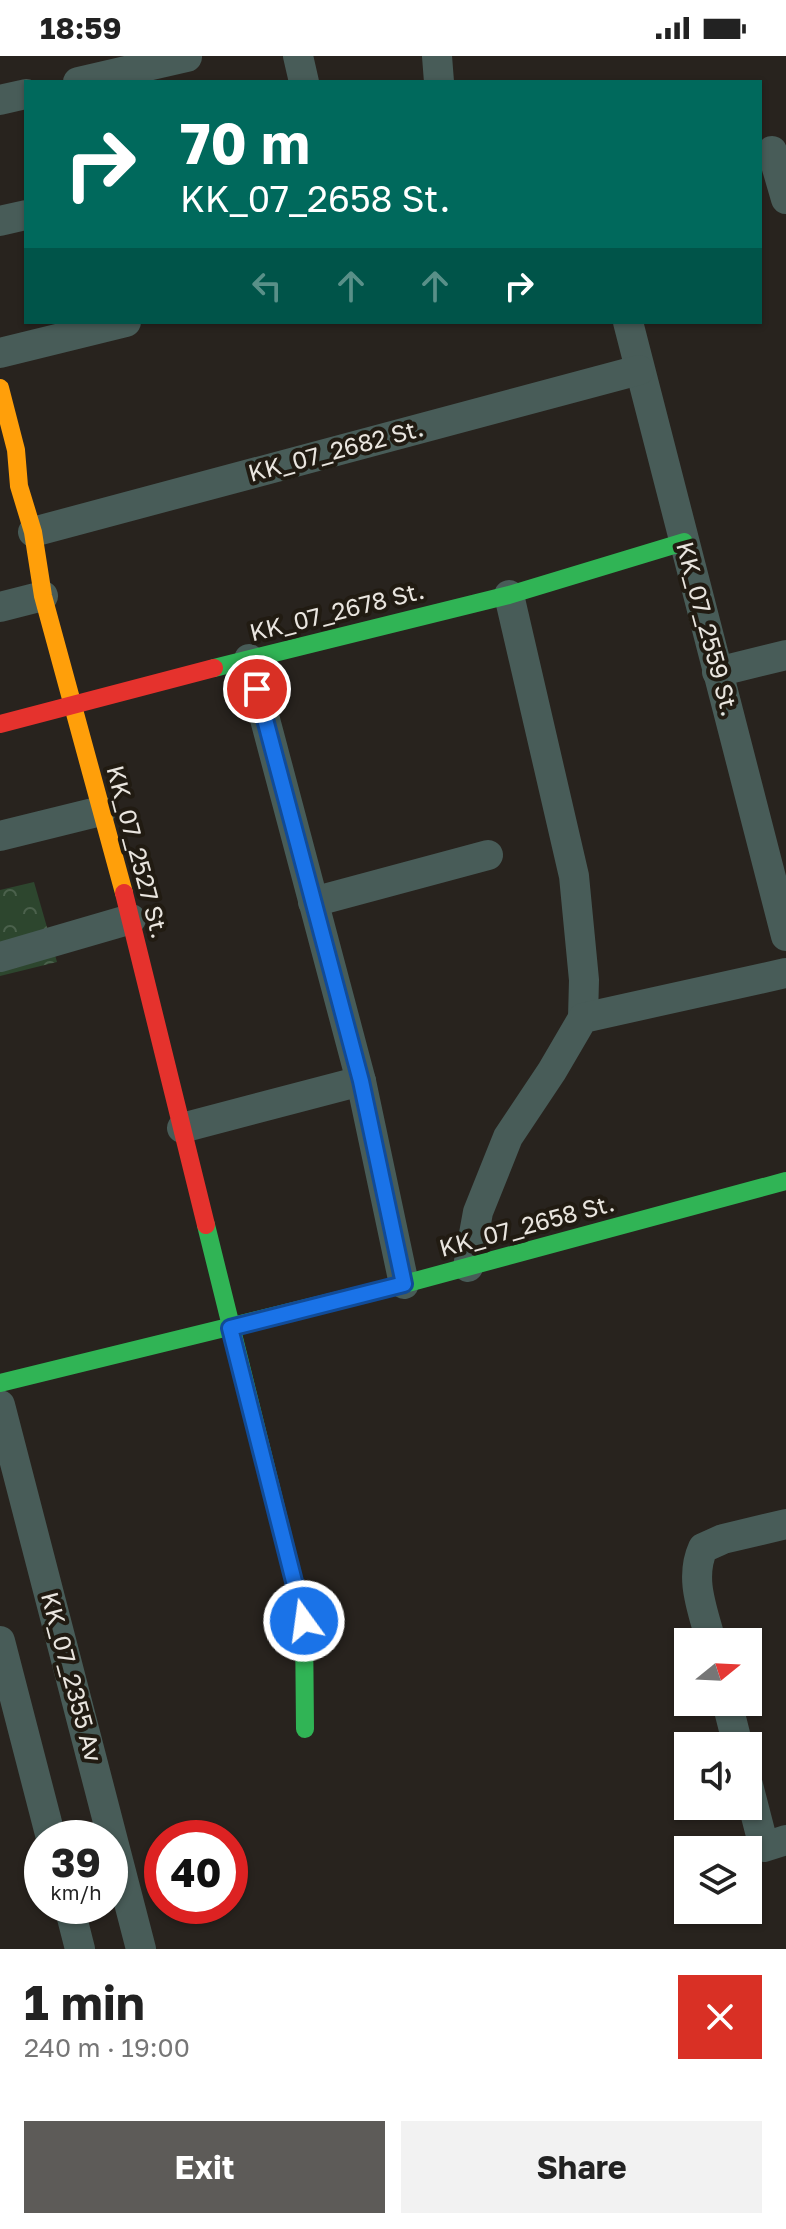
<!DOCTYPE html>
<meta charset="utf-8">
<style>
body{margin:0;font-family:"Golos Text",sans-serif;background:#f2f2f2;color:#222;height:100vh;display:flex;flex-direction:column;font-size:30px;white-space:nowrap}
*{box-sizing:border-box;margin:0}
p{font-size:26px;color:#767676}
.icon{flex:none;width:44px;height:44px;fill:none;stroke:currentColor;stroke-width:2;stroke-linecap:round;stroke-linejoin:round}
.map{position:relative;height:1893px;overflow:hidden}
.panel{display:flex;flex-direction:column;background:#fff;flex:1}
.panel>*{flex:none}
.guide{position:absolute;left:24px;top:24px;width:738px;height:244px;border-radius:0px;box-shadow:0 2px 6px #0004;background:#00695c;color:#fff;overflow:hidden}
.needle{width:52px;rotate:72deg}
.controls{position:absolute;left:674px;top:1572px;display:grid;gap:16px}
.controls a{display:grid;place-items:center;width:88px;height:88px;border-radius:0px;background:#fff;box-shadow:0 2px 6px #0004;font-size:40px}
.speed{position:absolute;left:24px;top:1764px;display:flex;gap:16px;font-size:40px;font-weight:700;text-align:center}
.speed>*{display:grid;place-content:center;width:104px;height:104px;border-radius:50%;background:#fff;box-shadow:0 2px 6px #0004;line-height:1}
.speed small{font-size:20px;font-weight:400}
.speed .limit{border:12px solid #d22;background:#fff;color:#111}
.pin{position:absolute;display:grid;place-items:center;width:68px;height:68px;color:#fff;margin:-34px;border:4px solid #fff;border-radius:50%;box-shadow:0 2px 8px #0007}
.me{position:absolute;width:88px;margin:-44px;rotate:346deg;stroke-linejoin:round;filter:drop-shadow(0 0 6px #0008)}
.turn{display:flex;align-items:center;gap:28px;height:168px;padding:0 24px;font-size:36px}
.turn .icon{width:104px;height:104px;stroke-width:2.5}
.turn b{display:block;font-size:56px;line-height:68px}
.lanes{display:flex;align-items:center;height:76px;padding:0 24px;background:#0003;justify-content:center;gap:40px;direction:ltr}
.lanes .off{opacity:.35}
.round{display:grid;place-items:center;flex:none;width:84px;height:84px;border-radius:0px;background:#f2f2f2}
.head{display:flex;align-items:center;justify-content:space-between;height:136px;padding:0 24px}
h1{font-size:48px;font-weight:700;line-height:60px}
.primary-button{display:flex;gap:16px;margin-top:auto;padding:16px 24px}
.primary-button a{flex:1;height:92px;border-radius:0px;background:#5d5b58;color:#fff;font-size:32px;font-weight:700;line-height:92px;text-align:center}
.primary-button a+a{background:#f2f2f2;color:#222}
.status{display:flex;justify-content:space-between;align-items:center;height:56px;padding:0 40px;background:#fff;direction:ltr}
.status svg{height:22px;fill:currentColor}
.map>svg:first-child{display:block}
</style>
<div class="status"><b>18:59</b><svg viewBox="0 0 49 12"><path d="M0 12V9h3v3zM5 12V6h3v6zM10 12V3h3v9zM15 12V0h3v12zM26 1h20v11H26zM47 4h2v5h-2z"/></svg></div>
<div class="map">
<svg width="786" height="1893" viewBox="0 0 786 1893">
<defs>
<pattern id="park-crowns" width="20" height="18" patternUnits="userSpaceOnUse" patternTransform="scale(2)"><rect width="20" height="18" fill="#2d462e"/><path d="M2 6a3 3 0 1 1 6 0M12 15a3 3 0 1 1 6 0" fill="none" stroke="#4b614c"/></pattern>
</defs>
<rect width="100%" height="100%" fill="#28231e"/>
<polygon fill="url(#park-crowns)" points="34,826 57,906 0,920 0,834"/>
<g fill="none" stroke-linecap="round" stroke-linejoin="round">
<g stroke="#485c58" stroke-width="30">
<polyline points="298,0 304,26"/>
<polyline points="437,0 439,26"/>
<polyline points="78,26 187,1"/>
<polyline points="0,44 26,38"/>
<polyline points="772,95 786,143"/>
<polyline points="0,165 26,159"/>
<polyline points="628,266 786,880"/>
<polyline points="0,297 126,266"/>
<polyline points="33,476 639,314"/>
<polyline points="509,539 574,820 584,924 583,962"/>
<polyline points="0,551 43,540"/>
<polyline points="249,603 361,1025 404,1228"/>
<polyline points="717,616 786,599"/>
<polyline points="0,780 101,755"/>
<polyline points="313,846 488,799"/>
<polyline points="0,901 131,863"/>
<polyline points="182,1072 361,1025"/>
<polyline points="468,1211 478,1156 508,1081 552,1015 583,962 786,917"/>
<polyline points="0,1349 141,1893"/>
<polyline points="0,1585 51,1782"/>
<path d="M711,1586C703,1554 689,1523 703,1492L723,1483L786,1468"/>
<polyline points="727,1646 738,1690"/>
<polyline points="748,1729 764,1791 786,1784"/>
<polyline points="69,1850 80,1893"/>
</g>
<g stroke="#30b455" stroke-width="18">
<polyline points="214,612 509,539 684,486"/>
<polyline points="206,1169 304,1565 305,1673"/>
<polyline points="0,1327 404,1228 786,1125"/>
</g>
<polyline stroke="#ff9f0a" stroke-width="18" points="0,332 16,394 19,430 33,476 43,540 124,837"/>
<g stroke="#e5322d" stroke-width="18">
<polyline points="0,668 214,612"/>
<polyline points="124,837 206,1169"/>
</g>
</g>
<g fill="none" stroke-linecap="round" stroke-linejoin="round">
<defs>
<polyline id="route" points="257,633 361,1025 404,1228 230,1272 304,1565"/>
</defs>
<use href="#route" stroke="#114b97" stroke-width="20"/>
<use href="#route" stroke="#1a73e8" stroke-width="14"/>
</g>
<g text-anchor="middle" stroke-width="8" stroke-linejoin="round" paint-order="stroke">
<g font-size="24" fill="#e9e5df" stroke="#211b12">
<text transform="translate(336 395) rotate(-15)" y="8">KK_07_2682 St.</text>
<text transform="translate(337 556) rotate(-14)" y="8">KK_07_2678 St.</text>
<text transform="translate(707 573) rotate(75)" y="8">KK_07_2559 St.</text>
<text transform="translate(137 796) rotate(75)" y="8">KK_07_2527 St.</text>
<text transform="translate(527 1170) rotate(-15)" y="8">KK_07_2658 St.</text>
<text transform="translate(71 1621) rotate(75)" y="8">KK_07_2355 Av</text>
</g>
</g>
</svg>
<div class="controls">
<a><svg class="needle" viewBox="-14 -14 28 28"><path d="M0-13l5 13h-10z" fill="#e53935"/><path d="M0 13l5-13h-10z" fill="#767676"/></svg></a>
<a><svg class="icon" aria-label="sound" viewBox="0 0 24 24"><path d="M4 9h4l5-4v14l-5-4H4zM17 9q2 3 0 6"/></svg></a>
<a><svg class="icon" aria-label="layers" viewBox="0 0 24 24"><path d="M12 4l9 5-9 5-9-5zM3 14l9 5 9-5"/></svg></a>
</div>
<div class="speed"><div>39<small>km/h</small></div><div class="limit">40</div></div>
<div class="pin" style="left:257px;top:633px;background:#d93025"><svg class="icon" aria-label="arrive" viewBox="0 0 24 24"><path d="M6 21V4h12l-3 4 3 4H6"/></svg></div>
<svg class="me" style="left:304px;top:1565px" viewBox="-20 -20 40 40"><circle r="17" fill="#1a73e8" stroke="#fff" stroke-width="3"/><path d="M0-11L8 9 0 5-8 9z" fill="#fff"/></svg>
<div class="guide">
<div class="turn"><svg class="icon" aria-label="right" viewBox="0 0 24 24"><path d="M7 20v-9h11M14 6l5 5-5 5"/></svg><div><b>70 m</b>KK_07_2658 St.</div></div>
<div class="lanes"><svg class="icon off" aria-label="left" viewBox="0 0 24 24"><path d="M17 20v-9H6M10 6l-5 5 5 5"/></svg><svg class="icon off" aria-label="ahead" viewBox="0 0 24 24"><path d="M12 20V5M6 11l6-6 6 6"/></svg><svg class="icon off" aria-label="ahead" viewBox="0 0 24 24"><path d="M12 20V5M6 11l6-6 6 6"/></svg><svg class="icon" aria-label="right" viewBox="0 0 24 24"><path d="M7 20v-9h11M14 6l5 5-5 5"/></svg></div>
</div>
</div>
<section class="panel">
<div class="head"><div><h1>1 min</h1><p>240 m · 19:00</p></div><a class="round" style="background:#d93025;color:#fff"><svg class="icon" aria-label="close" viewBox="0 0 24 24"><path d="M6 6l12 12M18 6L6 18"/></svg></a></div>
<div class="primary-button"><a>Exit</a><a>Share</a></div>
</section>
